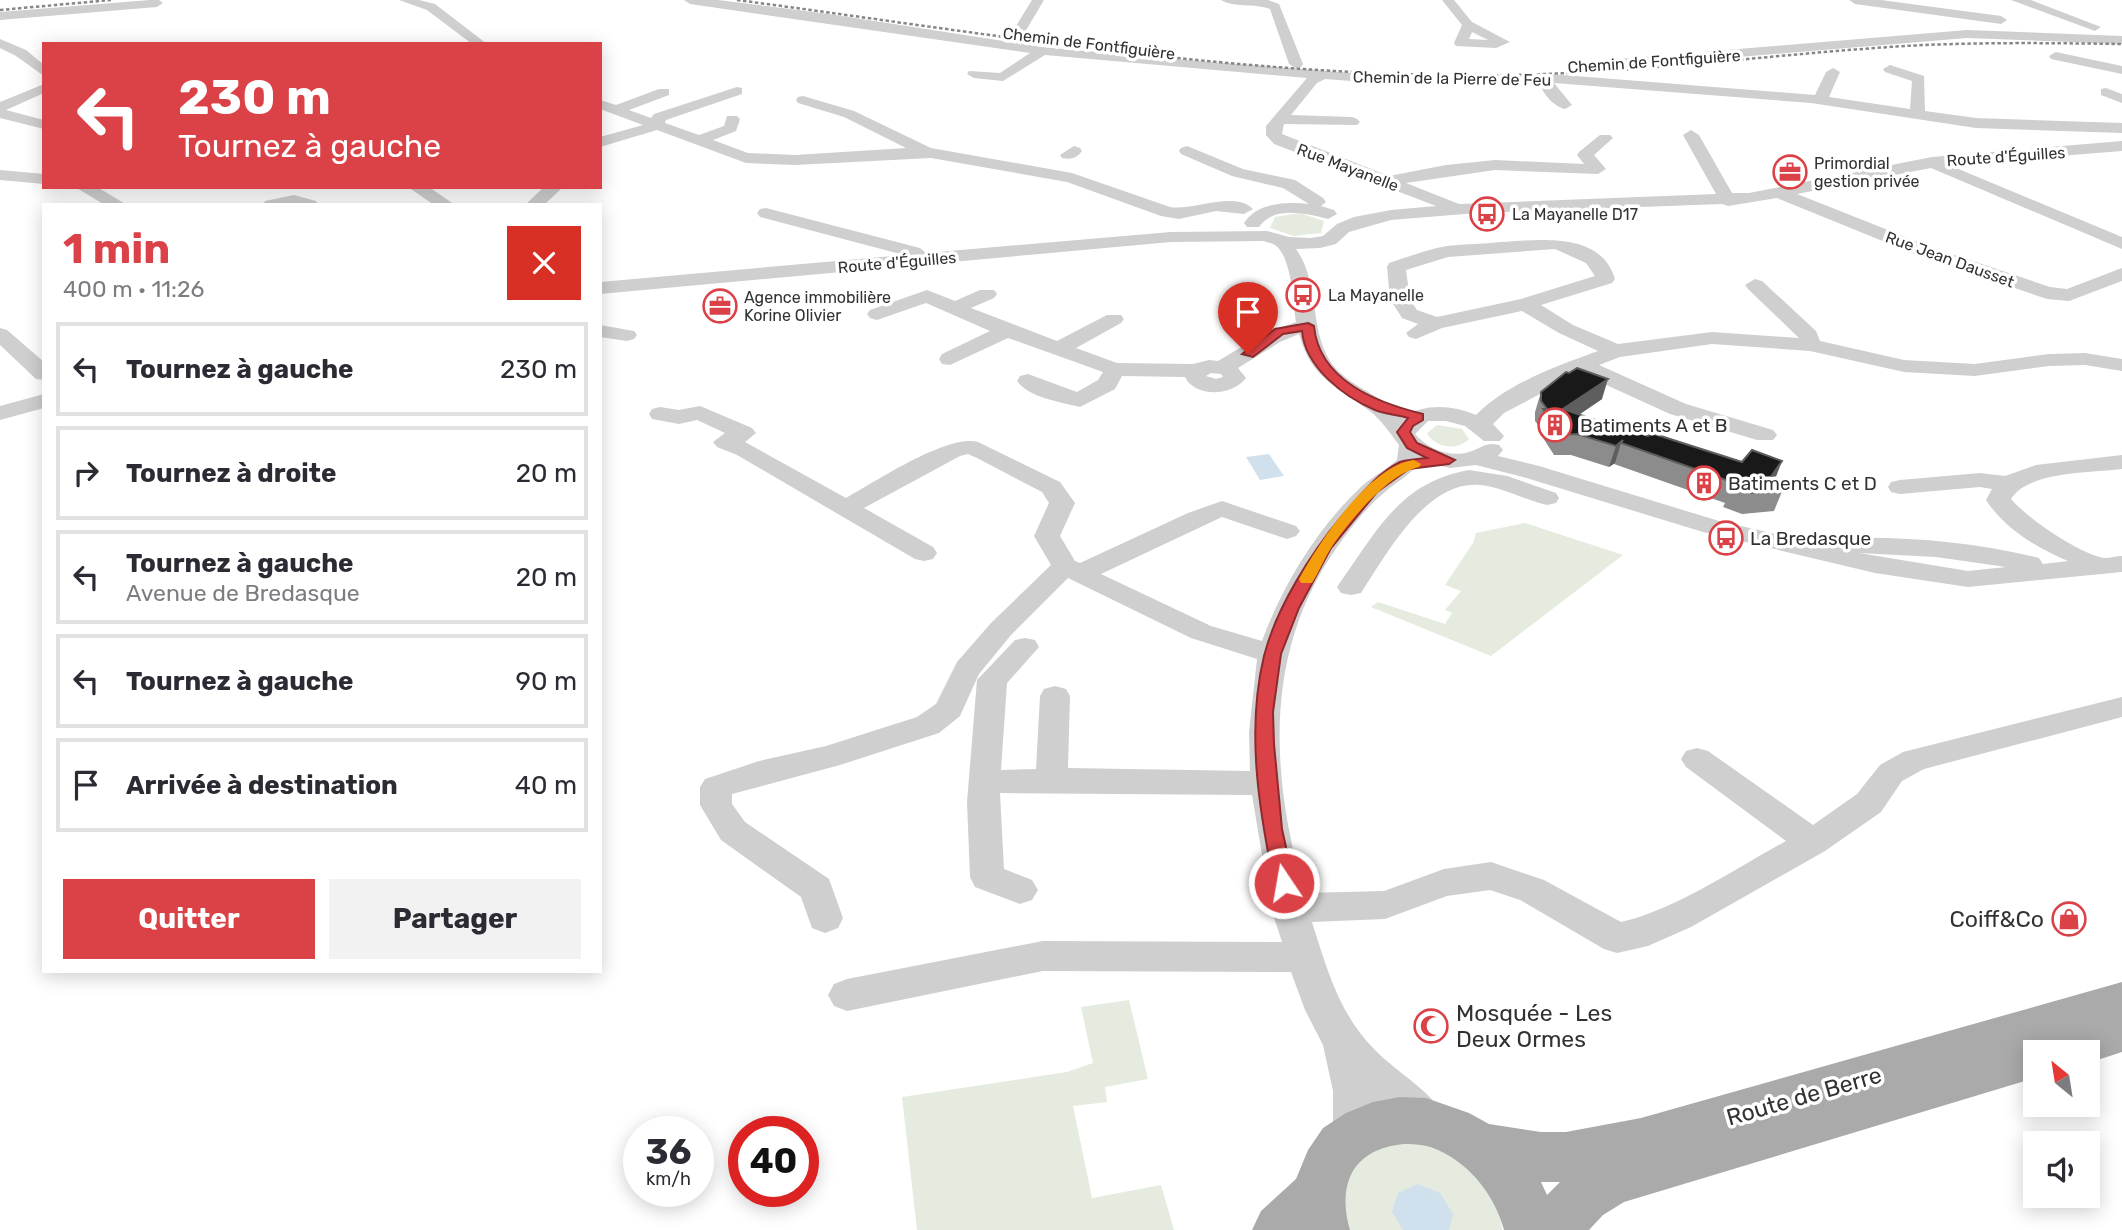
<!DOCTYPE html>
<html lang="fr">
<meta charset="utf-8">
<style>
body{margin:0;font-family:Rubik,sans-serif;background:#f2f2f3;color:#2b2b33;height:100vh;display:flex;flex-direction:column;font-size:26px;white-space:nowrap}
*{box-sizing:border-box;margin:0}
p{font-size:23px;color:#7c7c81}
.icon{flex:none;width:38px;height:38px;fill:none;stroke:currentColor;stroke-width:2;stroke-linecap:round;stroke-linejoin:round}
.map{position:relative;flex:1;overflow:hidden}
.sheet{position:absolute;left:42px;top:203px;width:560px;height:770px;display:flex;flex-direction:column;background:#fff;border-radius:0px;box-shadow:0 4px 18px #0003}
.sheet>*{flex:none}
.hud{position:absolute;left:42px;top:42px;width:560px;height:147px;border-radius:0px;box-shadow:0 4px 18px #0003;background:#db4247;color:#fff;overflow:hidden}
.needle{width:46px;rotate:330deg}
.tools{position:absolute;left:2023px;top:1040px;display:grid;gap:14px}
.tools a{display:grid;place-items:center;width:77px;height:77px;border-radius:0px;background:#fff;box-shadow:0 4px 18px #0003;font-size:35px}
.speed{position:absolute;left:623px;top:1116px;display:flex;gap:14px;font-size:35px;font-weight:700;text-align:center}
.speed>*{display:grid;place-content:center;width:91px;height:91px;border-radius:50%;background:#fff;box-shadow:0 4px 18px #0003;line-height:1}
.speed small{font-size:18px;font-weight:400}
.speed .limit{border:10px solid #d22;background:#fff;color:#111}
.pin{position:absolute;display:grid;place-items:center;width:60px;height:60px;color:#fff;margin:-72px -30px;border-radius:50% 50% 50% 0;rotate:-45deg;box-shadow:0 0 7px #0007}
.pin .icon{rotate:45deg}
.me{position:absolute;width:77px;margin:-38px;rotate:348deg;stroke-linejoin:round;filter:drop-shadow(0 0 5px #0008)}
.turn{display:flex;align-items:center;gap:24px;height:147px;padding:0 21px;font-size:32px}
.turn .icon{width:91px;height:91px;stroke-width:2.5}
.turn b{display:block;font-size:49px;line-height:60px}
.round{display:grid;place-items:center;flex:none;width:74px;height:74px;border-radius:0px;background:#f2f2f3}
.headline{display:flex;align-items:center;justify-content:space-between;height:119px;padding:0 21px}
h1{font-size:42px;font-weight:700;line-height:52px;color:#db4247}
.cta{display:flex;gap:14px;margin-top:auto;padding:14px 21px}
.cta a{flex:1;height:80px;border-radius:0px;background:#db4247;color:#fff;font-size:28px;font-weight:700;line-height:80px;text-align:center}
.cta a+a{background:#f2f2f3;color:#2b2b33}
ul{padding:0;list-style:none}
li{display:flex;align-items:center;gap:21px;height:94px;margin:0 14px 10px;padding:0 7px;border:4px solid #e1e1e2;border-radius:0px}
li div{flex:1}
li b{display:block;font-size:26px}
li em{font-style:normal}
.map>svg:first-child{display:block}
</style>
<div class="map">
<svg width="2122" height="1230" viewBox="0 0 2122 1230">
<rect width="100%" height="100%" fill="#fff"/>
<g fill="#e5ebdf">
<polygon points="1300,213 1324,221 1321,233 1294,236 1270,228 1275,217"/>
<path d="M1437,425L1462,429L1469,439C1458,451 1434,448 1427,433Z"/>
<polygon points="1525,523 1623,555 1491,656 1371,607 1378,602 1445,624 1452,613 1445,610 1461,591 1445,585 1473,543 1476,533"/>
<polygon points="1129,1000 1148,1079 1105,1087 1107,1102 1073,1106 1092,1198 1161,1185 1174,1230 917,1230 902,1097 1067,1072 1093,1063 1081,1007"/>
<path d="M1398,1142L1424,1143L1449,1152L1490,1190L1500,1215L1502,1230H1348C1338,1182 1349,1155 1398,1142Z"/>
</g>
<g fill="#d0e0ec">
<polygon points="1269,454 1284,476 1260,480 1246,457"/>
<polygon points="1418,1184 1440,1193 1453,1214 1449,1230 1403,1230 1392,1212 1398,1193"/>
</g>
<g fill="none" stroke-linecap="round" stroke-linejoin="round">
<g fill="#cfcfcf" fill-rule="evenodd">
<polygon points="150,0 159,0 163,3 157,7 0,20 0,12"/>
<polygon points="399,0 419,0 435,4 487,44 472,44 427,10"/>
<path d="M684,0H718L829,14L1042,47L1199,61L1377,75H1563L1815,95L1826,72L1833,68L1840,72L1829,97L1910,109L1912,81L1885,72L1883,69L1890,65L1924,76L1925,111L1976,118L2122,123V133L1976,128L1811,103L1554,83L1572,105L1565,109C1555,107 1542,94 1540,83H1377L1325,79L1317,83L1291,115L1352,117L1357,119L1360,122L1357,125L1284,124L1282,134L1389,176L1446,165L1495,160L1584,164L1577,155L1579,152L1600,135H1610L1613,138L1594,155L1606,169L1598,174L1495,170L1406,183L1459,204L1716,194L1683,135L1691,130L1699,135L1732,193H1749L1932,157L2122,141V151L1949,165L2122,237V249L1931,168L1797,194L1931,247L2050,287L2067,289L2122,268V281L2069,301L2047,299L1917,255L1777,198L1728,206L1722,204L1477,213L1391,220L1349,232L1336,244L1320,248L1296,249C1320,283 1309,327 1330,361C1347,387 1383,394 1402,418C1425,403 1451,405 1476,415C1508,383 1557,366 1598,351L1559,333L1522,311L1442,328L1416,339L1409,337L1406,333L1418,324L1402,318L1390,299L1387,267L1389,263C1408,257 1428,249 1447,246C1465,244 1483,244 1501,242C1539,240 1601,231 1615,279L1612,283L1541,305L1573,325L1618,344L1712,332L1799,338L1748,289L1745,285L1755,279L1762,281L1816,331L1820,341L1904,360L1975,364L2049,354L2085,353L2122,359V371L2085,365L2049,366L1975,376L1904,372L1810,351L1712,344L1620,357L1599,365L1686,404L1773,430L1777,435L1773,440H1757L1670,414L1580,373L1504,413L1493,424L1504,436L1500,441H1484L1465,426L1446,421H1428L1415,434C1428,449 1451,459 1472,451C1483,447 1487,442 1499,445L1503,450L1498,456L1539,466L1719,521L1828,546L1832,540L1841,538C1908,536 1975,542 2039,558L2043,564L2068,561C2036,547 2006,530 1986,500L1992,489L1980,487L1900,494L1891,492L1888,487L1891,482L1900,480L1980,473L2005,476L2036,465L2122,455V469C2091,473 2028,471 2011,499C2027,518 2081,555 2105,558C2110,558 2117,556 2122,556V572L1968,587L1875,573L1703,532L1523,477L1476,465L1450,468L1421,461C1411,475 1397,481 1385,492C1370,504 1357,520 1345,536C1263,644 1269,768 1304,893L1384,891L1444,869L1491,862L1544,880L1621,922C1675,910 1736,868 1786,841L1686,767L1681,759L1686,751L1697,748L1708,751L1813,825L1857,794L1880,765L1903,752L2122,697V717L1924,769L1902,781L1881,812L1825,851L1691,927L1648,946L1617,953L1604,949L1520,900L1490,890L1447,896L1385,919L1312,922C1327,969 1339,1014 1375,1050C1397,1073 1434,1092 1447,1121L1441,1135L1426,1140L1411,1135L1374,1102L1375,1133L1369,1147L1354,1152L1339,1147L1333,1133V1091L1323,1045L1305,1010L1291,972L1043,971L847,1011L834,1006L828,995L834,984L847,979L1043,941L1282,942L1271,908L1252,795L1000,793L1004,869L1032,880L1038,890L1032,900L1020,904L975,887L970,877L967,802L977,680L1015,640L1025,638L1035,640L1039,647L1007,683L1001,770L1036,769L1040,696L1044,689L1055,686L1066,689L1070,696L1068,768L1250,771L1249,732L1257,659L1191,638L1068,578L1011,635L979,674L960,716L939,733L840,765L732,794V804L745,822L829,879L843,918L838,928L825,933L812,928L801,897L721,840L700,805V787L705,779L759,761L826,746L917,717L936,704L957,662L991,623L1051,565L1034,536L1049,503L1042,492L977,458L968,454L960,456L864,508L933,547L937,553L933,559L924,561L915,559L737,455L717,447L713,442L725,433L697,420L679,424L652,419L649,414L652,409L660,407L679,410L700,406L752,428L756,433L745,442L846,498C875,482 947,434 978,442L1060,482L1075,503L1060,536L1075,561L1080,563L1188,513L1222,501L1296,526L1300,531L1296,536L1287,539L1222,517L1101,574L1211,626L1262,641C1283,584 1318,527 1362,486C1373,476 1386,470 1397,460L1399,445C1390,433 1382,421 1371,412C1337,385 1312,381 1299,334L1280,342L1238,368L1246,378C1233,396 1195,398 1185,377L1122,376L1115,389L1080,407C1061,402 1029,398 1017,381L1020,376L1028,374L1077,392L1098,380L1103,372L1008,338L950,365L942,364L939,359L942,354L990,331L926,303L877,320L870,318L867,314L870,310L927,290L955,301L980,290H994L997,294L994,298L971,308L1057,341L1107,315H1121L1124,319L1121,323L1076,348L1117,363L1193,364L1209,360L1218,361L1265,333L1296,322C1293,303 1292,257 1275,245C1272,243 1268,243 1264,241L1171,242L600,294V282L904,255L760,217L757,213L760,209L766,208L920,248L926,253L1171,232L1267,231L1289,237L1310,238L1323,236L1337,224L1354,217L1391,210L1436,206L1274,144L1266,135V126L1307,78L1045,55L1003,81L974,78L967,74L969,71L1000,73L1030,53L690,4ZM1555,249L1586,263L1595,276L1521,299L1437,317L1417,310L1410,299L1406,270L1448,257ZM1211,373L1221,374L1223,377L1216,379L1206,376ZM1859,553L1936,557L2006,567L1968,571Z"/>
<polygon points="1032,0 1044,0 1022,37 1012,37 1011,34"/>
<path d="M1221,0H1268L1279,4L1303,64L1301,67L1296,68L1289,64L1270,9C1255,3 1234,8 1221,0Z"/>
<path d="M1442,0H1454L1472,22L1510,42L1496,48L1456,46L1454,43L1462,25ZM1472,32L1488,40L1469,39Z"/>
<polygon points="1849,0 1881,0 2001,16 2007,20 2001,24 1855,4"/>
<polygon points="2011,0 2031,0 2101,27 2095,31"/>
<polygon points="1967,30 2122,36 2122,44 1967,38 1584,70 1577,66 1584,62"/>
<polygon points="0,39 26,50 44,65 44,76 16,56 0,48"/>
<polygon points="2056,52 2122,66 2122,74 2051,59 2049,56"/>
<polygon points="44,84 44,93 6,110 44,120 44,129 0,118 0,102"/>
<path d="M737,87L742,88V94L666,120L665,123L699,135L724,126L727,116H737L740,119L736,131L713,140L748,153L795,155L906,148L844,117L798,103L796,100L798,97L803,96L854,111L931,148L1072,173L1170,207C1193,211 1235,190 1253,209L1244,214L1216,211L1179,219L1161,216L1067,182L931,158L795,165L746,163L657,130L600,147V137L643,125L600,109V100L616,105L659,89H669V95L629,110L651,118L654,114Z"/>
<polygon points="2106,88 2122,94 2122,103 2101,95 2101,89"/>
<path d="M1074,146L1080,148L1082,151C1077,158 1071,160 1062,158L1060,155Z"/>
<path d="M1187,146L1243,169L1295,180L1323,198L1326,202L1321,206L1334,210L1337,214L1328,219C1307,214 1274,205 1259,227H1247L1244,223C1257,203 1286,201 1309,204L1283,188L1232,176L1181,154L1179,151L1181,148Z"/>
<polygon points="0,170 44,174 44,184 0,180"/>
<polygon points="75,187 97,187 127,205 105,205"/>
<polygon points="408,187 429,187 455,205 434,205"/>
<polygon points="544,187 563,187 544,205 525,205"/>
<polygon points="294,195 316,201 318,205 263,205 265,201"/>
<polygon points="600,325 634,331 637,335 634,339 627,341 600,337"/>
<polygon points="0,328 7,330 44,362 44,380 36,379 0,345"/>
<polygon points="44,394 44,408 0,420 0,406"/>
<path d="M1469,470L1507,476L1556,493L1559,498L1556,503L1547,505C1524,500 1503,487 1480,485C1426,480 1386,555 1361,593L1351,595L1341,593L1337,587L1341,581C1378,529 1401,482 1469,470Z"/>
</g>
<path fill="#aaa" fill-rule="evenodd" d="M2122,982V1052L2088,1063V1052H2035V1078L1624,1202L1603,1215L1589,1230H1504C1495,1196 1471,1165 1438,1150C1410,1137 1363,1145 1350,1177C1343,1193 1345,1214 1350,1230H1252L1261,1211L1296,1179L1308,1150L1323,1128L1346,1113L1373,1102L1400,1097L1426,1098L1469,1113L1489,1124L1541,1132H1566L1641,1118ZM1541,1182H1560L1547,1195Z"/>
<g stroke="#878787" stroke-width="2.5" stroke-dasharray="3.5 2.5" stroke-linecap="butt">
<path d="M737,0C993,34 1249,79 1508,75C1641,73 1773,54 1905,46C1977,42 2050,43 2122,44"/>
<polyline points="0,10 111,0"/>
</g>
</g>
<polygon fill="#8c8c8c" points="1541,392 1602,399 1580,414 1773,483 1783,489 1774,511 1742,514 1723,507 1725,503 1614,464 1615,463 1609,467 1571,455 1554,455 1538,430 1539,426 1535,421 1535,412"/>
<g fill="#5e5e5e">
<polygon points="1608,379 1602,399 1558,429 1563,409"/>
<polygon points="1623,440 1621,443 1615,463 1609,467 1616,446"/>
<polygon points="1782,461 1774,482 1768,491 1768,481"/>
</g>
<polygon fill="#191919" stroke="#5e5e5e" stroke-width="2" points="1577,368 1608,379 1563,409 1630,432 1632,430 1648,436 1651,433 1742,462 1752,450 1782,461 1768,481 1782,487 1783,489 1750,493 1731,486 1735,483 1621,443 1623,440 1616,446 1577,434 1560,435 1543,409 1547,409 1541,401 1541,392 1566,372 1569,373"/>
<path fill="#db4247" stroke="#8e2b2e" stroke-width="2" d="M1308,323L1314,326C1319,381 1378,403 1423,414V420L1413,426L1410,432L1417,443L1455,460L1449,464L1409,469L1377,492L1331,548L1299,608L1281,654L1273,712L1274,744L1282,829L1294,883L1291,889L1284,891L1277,889L1274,883C1259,810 1246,730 1264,656C1276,608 1311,553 1342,516C1359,497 1376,474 1400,462C1408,459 1419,459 1427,458L1407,448L1397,432L1408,418C1397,415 1385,414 1375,410C1344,397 1305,367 1302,331L1283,334L1253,357L1242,354L1275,329Z"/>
<path fill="#f59e0b" d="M1414,460L1421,464L1419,467C1388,474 1349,521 1331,548C1324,559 1319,572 1312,583H1301L1299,579C1320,541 1369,466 1414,460Z"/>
<defs>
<symbol id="office-ring" viewBox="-11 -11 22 22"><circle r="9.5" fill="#fff" stroke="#db4247" stroke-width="1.5"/><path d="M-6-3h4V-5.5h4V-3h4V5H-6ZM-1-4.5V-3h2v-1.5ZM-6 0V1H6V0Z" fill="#db4247"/></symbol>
<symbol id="bus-ring" viewBox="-11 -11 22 22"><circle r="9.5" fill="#fff" stroke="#db4247" stroke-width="1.5"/><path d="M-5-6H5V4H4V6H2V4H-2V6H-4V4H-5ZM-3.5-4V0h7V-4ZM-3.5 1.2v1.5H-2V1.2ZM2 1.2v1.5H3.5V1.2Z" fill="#db4247"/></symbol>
<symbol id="building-ring" viewBox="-11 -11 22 22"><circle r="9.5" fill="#fff" stroke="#db4247" stroke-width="1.5"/><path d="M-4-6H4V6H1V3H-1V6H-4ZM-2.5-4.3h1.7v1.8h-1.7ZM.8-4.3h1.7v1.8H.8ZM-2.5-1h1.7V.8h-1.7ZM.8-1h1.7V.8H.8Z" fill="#db4247"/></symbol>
<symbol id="shop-ring" viewBox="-11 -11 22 22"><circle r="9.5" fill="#fff" stroke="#db4247" stroke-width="1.5"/><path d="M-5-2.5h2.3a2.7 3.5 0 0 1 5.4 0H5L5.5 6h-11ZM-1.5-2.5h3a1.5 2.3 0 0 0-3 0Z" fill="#db4247"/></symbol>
<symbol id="mosque-ring" viewBox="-11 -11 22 22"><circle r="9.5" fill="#fff" stroke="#db4247" stroke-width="1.5"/><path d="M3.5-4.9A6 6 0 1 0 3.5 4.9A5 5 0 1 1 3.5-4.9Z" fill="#db4247"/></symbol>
</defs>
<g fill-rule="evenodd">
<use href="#office-ring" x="1771" y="153" width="38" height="38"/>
<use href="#bus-ring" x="1468" y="195" width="38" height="38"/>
<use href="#bus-ring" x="1284" y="276" width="38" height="38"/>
<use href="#office-ring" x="701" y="287" width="38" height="38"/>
<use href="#building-ring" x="1536" y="406" width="38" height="38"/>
<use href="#building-ring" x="1685" y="464" width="38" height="38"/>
<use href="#bus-ring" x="1707" y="519" width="38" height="38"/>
<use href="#shop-ring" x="2050" y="900" width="38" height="38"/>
<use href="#mosque-ring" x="1412" y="1007" width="38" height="38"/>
</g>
<g text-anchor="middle" stroke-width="7" stroke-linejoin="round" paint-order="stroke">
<g font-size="16" fill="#323232" stroke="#fff">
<text transform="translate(1089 43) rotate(7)" y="6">Chemin de Fontfiguière</text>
<text transform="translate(1654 61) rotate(-4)" y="6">Chemin de Fontfiguière</text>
<text transform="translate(1452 78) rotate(1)" y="6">Chemin de la Pierre de Feu</text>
<text transform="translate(2006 156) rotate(-4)" y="6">Route d'Éguilles</text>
<text transform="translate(1348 167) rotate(21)" y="6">Rue Mayanelle</text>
<text transform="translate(1950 259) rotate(20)" y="6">Rue Jean Dausset</text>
<text transform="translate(897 262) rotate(-5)" y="6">Route d'Éguilles</text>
</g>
<g font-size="16" fill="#323232" stroke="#fff" text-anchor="start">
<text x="1814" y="169">Primordial<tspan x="1814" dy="18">gestion privée</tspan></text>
<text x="1512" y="220">La Mayanelle D17</text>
<text x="1328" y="301">La Mayanelle</text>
<text x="744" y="303">Agence immobilière<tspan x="744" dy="18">Korine Olivier</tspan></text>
</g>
<g font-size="19" fill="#323232" stroke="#fff" text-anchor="start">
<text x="1580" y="432">Batiments A et B</text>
<text x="1728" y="490">Batiments C et D</text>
<text x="1750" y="545">La Bredasque</text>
</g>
<g font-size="23" fill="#323232" stroke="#fff" text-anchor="end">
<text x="2044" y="927">Coiff&amp;Co</text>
<text x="1456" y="1021" text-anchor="start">Mosquée - Les<tspan x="1456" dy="26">Deux Ormes</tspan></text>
</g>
<g font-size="23" fill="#323232" stroke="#fff">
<text transform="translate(1804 1096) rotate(-16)" y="8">Route de Berre</text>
</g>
</g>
</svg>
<div class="tools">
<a><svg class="needle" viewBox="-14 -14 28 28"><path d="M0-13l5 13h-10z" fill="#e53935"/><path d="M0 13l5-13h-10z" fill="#7c7c81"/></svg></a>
<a><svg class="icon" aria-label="sound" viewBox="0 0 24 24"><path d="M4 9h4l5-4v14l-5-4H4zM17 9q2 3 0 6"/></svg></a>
</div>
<div class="speed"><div>36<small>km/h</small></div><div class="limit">40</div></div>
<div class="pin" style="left:1248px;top:354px;background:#d93025"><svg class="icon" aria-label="arrive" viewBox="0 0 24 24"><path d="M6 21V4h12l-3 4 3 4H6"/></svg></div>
<svg class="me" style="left:1284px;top:883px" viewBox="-20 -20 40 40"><circle r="17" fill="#db4247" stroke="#fff" stroke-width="3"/><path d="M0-11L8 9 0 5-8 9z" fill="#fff"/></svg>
<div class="hud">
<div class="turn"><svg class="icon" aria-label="left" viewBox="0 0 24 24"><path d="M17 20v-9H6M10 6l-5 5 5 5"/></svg><div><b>230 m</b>Tournez à gauche</div></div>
</div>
<section class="sheet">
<div class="headline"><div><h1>1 min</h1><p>400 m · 11:26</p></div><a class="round" style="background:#d93025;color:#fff"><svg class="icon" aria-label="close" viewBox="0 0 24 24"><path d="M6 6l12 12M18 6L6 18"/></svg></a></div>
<ul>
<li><svg class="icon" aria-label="left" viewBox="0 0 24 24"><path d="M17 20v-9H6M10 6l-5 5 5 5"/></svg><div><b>Tournez à gauche</b></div><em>230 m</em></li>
<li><svg class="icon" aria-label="right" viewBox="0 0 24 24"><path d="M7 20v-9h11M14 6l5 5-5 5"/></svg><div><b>Tournez à droite</b></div><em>20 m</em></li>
<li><svg class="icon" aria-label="left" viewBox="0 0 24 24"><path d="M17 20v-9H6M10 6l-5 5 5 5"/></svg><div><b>Tournez à gauche</b><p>Avenue de Bredasque</p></div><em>20 m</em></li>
<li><svg class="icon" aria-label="left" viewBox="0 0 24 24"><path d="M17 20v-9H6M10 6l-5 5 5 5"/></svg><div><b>Tournez à gauche</b></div><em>90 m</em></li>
<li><svg class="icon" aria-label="arrive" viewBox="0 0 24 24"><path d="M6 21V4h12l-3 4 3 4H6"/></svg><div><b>Arrivée à destination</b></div><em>40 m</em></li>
</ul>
<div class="cta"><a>Quitter</a><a>Partager</a></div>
</section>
</div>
